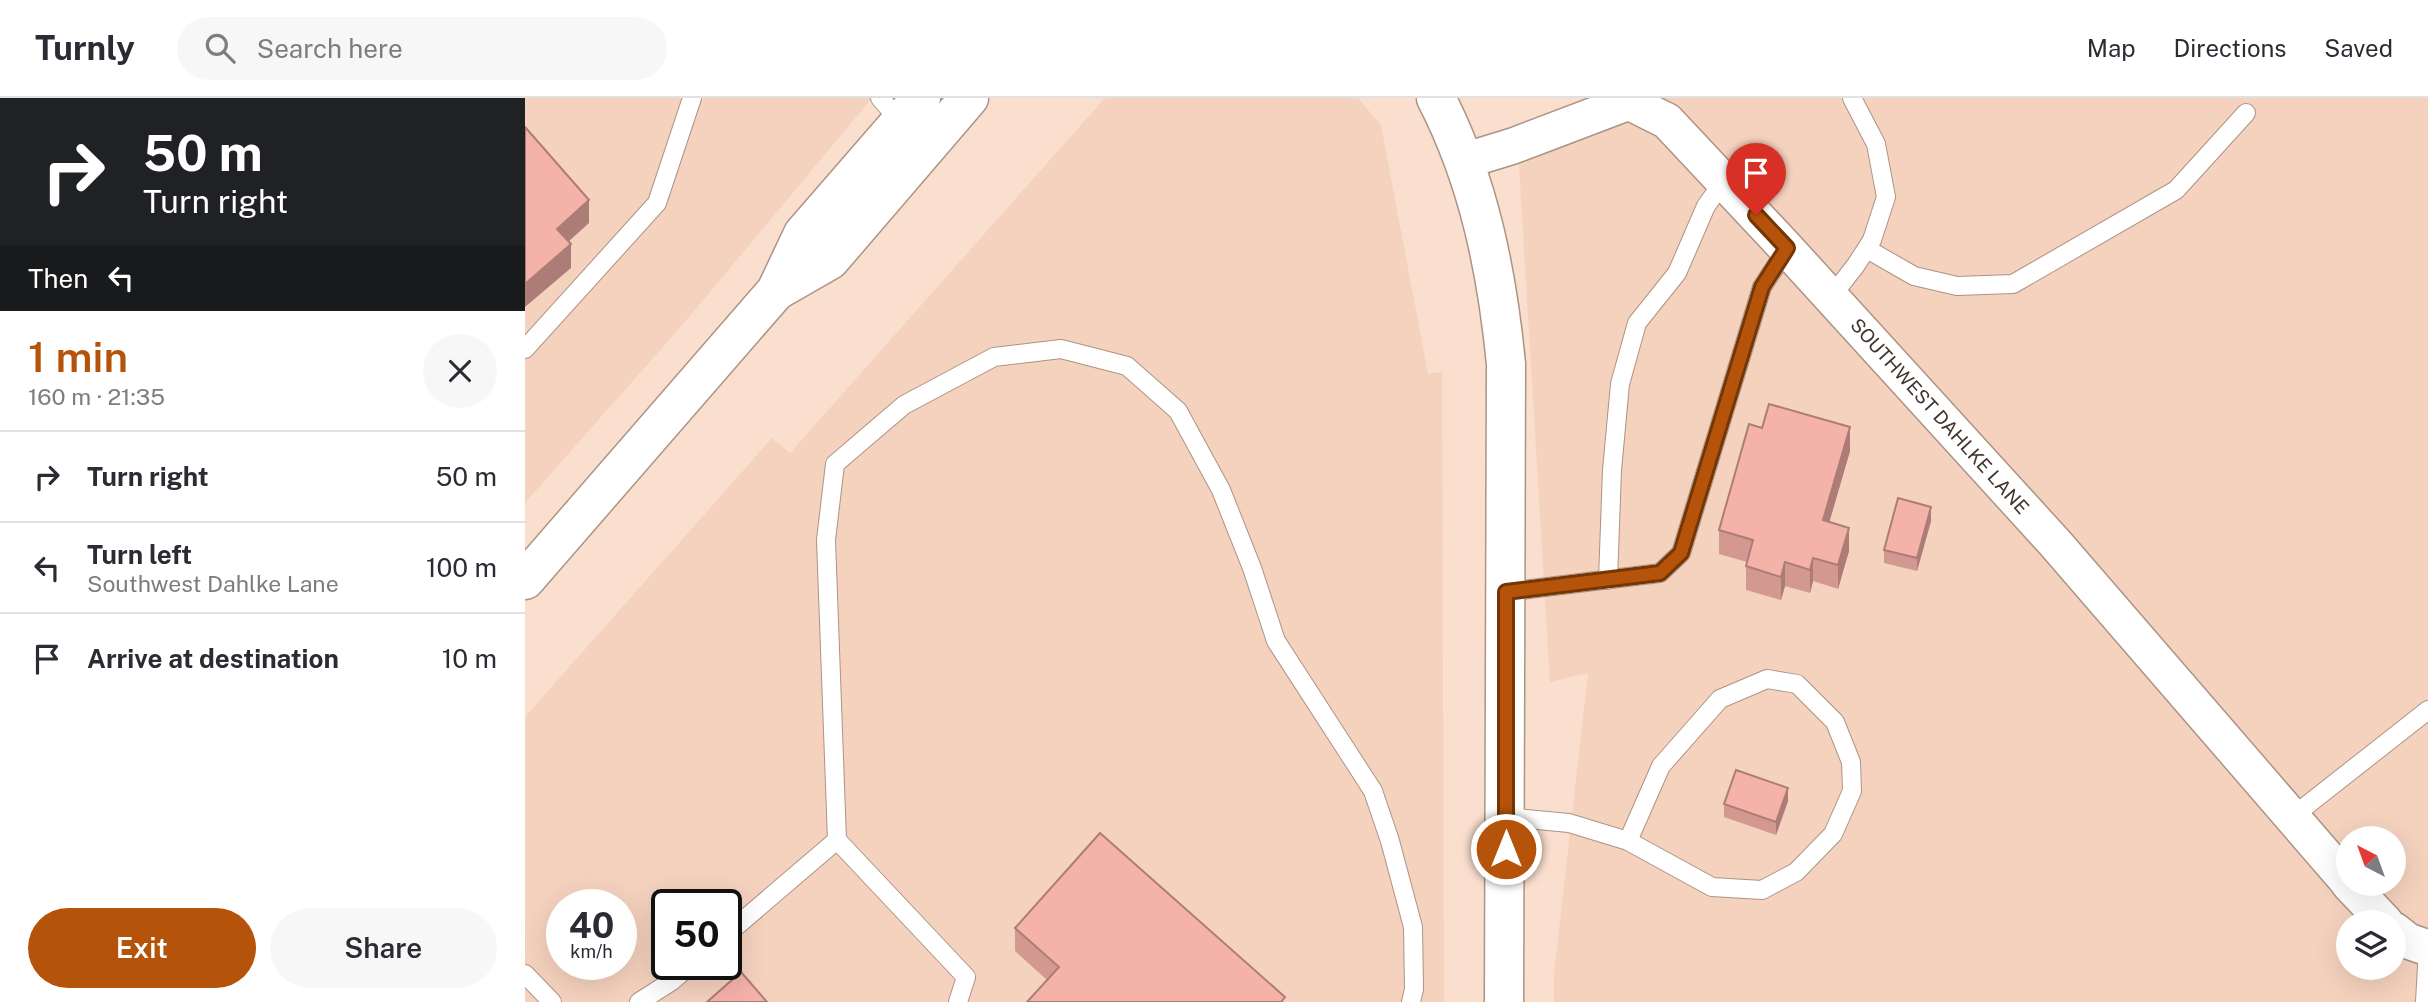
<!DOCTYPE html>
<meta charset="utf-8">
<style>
body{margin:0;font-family:"Public Sans",sans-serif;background:#f7f7f7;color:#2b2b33;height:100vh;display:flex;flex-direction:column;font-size:26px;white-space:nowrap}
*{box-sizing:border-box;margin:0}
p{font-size:23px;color:#7c7c81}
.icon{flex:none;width:38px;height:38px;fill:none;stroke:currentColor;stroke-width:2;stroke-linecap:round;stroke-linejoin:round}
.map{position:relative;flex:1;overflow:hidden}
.drawer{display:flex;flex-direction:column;background:#fff;width:525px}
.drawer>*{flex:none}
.top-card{background:#202124;color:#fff;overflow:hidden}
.needle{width:46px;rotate:319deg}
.controls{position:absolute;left:1811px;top:728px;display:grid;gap:14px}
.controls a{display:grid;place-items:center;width:70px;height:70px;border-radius:50%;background:#fff;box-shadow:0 7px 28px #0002;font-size:35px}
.speed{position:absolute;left:21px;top:791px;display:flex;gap:14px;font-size:35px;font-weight:700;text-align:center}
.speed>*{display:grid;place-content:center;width:91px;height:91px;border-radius:50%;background:#fff;box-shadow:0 7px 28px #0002;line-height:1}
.speed small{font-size:18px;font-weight:400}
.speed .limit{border:4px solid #111;border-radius:10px;background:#fff;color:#111}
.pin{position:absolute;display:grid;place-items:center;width:60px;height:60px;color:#fff;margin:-72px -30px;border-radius:50% 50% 50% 0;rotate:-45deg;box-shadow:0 0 7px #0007}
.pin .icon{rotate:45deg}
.me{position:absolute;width:77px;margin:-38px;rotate:0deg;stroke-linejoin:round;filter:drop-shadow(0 0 5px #0008)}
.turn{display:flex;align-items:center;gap:24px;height:147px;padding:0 28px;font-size:32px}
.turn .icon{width:91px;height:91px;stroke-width:2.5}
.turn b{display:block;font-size:49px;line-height:60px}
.then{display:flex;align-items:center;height:66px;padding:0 28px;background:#0003;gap:14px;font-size:26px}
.round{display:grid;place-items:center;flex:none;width:74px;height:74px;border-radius:37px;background:#f7f7f7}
.head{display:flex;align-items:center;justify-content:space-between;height:119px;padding:0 28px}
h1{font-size:42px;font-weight:600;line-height:52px;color:#b45309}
.button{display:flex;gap:14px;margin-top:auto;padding:14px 28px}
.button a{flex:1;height:80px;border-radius:42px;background:#b45309;color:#fff;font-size:28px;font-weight:600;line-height:80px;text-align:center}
.button a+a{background:#f7f7f7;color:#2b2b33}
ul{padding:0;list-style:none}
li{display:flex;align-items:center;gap:21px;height:91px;padding:0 28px;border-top:2px solid #e1e1e2}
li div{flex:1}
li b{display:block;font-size:26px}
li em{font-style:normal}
header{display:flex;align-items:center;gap:42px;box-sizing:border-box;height:98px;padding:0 35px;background:#fff;border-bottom:2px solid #e1e1e2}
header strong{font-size:33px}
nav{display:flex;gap:38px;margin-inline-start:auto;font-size:24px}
.search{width:490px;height:63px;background:#f7f7f7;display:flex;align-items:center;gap:18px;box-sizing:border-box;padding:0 24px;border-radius:38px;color:#7c7c81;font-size:26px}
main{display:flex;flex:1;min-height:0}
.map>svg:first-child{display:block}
</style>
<header>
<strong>Turnly</strong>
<div class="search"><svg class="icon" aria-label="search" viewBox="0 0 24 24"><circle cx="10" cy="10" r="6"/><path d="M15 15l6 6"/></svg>Search here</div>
<nav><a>Map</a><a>Directions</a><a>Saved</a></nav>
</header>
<main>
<section class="drawer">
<div class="top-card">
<div class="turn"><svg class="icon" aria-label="right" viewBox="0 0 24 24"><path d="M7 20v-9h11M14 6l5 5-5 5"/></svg><div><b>50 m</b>Turn right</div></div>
<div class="then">Then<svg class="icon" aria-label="left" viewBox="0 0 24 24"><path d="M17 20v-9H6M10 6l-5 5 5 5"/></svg></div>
</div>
<div class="head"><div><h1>1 min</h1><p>160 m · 21:35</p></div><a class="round"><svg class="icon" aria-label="close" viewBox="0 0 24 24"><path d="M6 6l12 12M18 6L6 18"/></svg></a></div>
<ul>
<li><svg class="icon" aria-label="right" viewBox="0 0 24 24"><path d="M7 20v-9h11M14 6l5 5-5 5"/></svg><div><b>Turn right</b></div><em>50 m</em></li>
<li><svg class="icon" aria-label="left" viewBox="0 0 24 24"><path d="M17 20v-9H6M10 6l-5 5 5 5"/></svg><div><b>Turn left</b><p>Southwest Dahlke Lane</p></div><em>100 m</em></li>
<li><svg class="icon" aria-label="arrive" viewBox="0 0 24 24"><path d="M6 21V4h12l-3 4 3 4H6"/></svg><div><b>Arrive at destination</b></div><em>10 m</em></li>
</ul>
<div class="button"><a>Exit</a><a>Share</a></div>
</section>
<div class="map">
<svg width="1903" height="904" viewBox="0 0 1903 904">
<rect width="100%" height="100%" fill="#fadece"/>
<g fill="#f5d2be" fill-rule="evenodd">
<polygon points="0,0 347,0 159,225 0,405"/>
<path d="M580,0H833L856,27L903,276L917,274L919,904H0V619L247,340L265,355ZM37,807H96V866H37ZM142,807H201V866H142Z"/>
<path d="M1119,0H1903V904H1029V876L1063,575L1025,584L994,67L1126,12ZM1824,740H1869V786H1824ZM1824,824H1869V870H1824Z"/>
</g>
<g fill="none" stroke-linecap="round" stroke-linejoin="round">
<defs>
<g id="lane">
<polyline points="355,0 375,23"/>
<polyline points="1342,151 1389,178 1432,188 1488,186 1651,92 1721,15"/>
<polyline points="1306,199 1331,167 1347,142 1361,99 1351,46 1327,0"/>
<polyline points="0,251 132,105 167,0"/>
<polyline points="1083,482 1087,372 1095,286 1112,225 1152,175 1181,108 1199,83"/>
<polyline points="981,494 1135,475 1156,455 1237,189 1262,151"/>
<polyline points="981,719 1044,725 1103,743 1187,789 1237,792 1271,774 1308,736 1327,693 1326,664 1310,624 1272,586 1242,581 1195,601 1136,668 1103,743"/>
<polyline points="1767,719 1903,612"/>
<polyline points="312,742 301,442 310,366 379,307 469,259 536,251 602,268 653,313 696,392 727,470 751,543 848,693 865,743 888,829 889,891 886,904"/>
<polyline points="201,837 312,742 441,879 433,904"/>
<polyline points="0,876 27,904"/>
<polyline points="114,904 147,883 167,866"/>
<polyline points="1900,904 1903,850"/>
</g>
<g id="street">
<polyline points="939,63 988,48 1104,4 1142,23 1262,151 1530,445 1824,785"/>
<polyline points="1824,786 1860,824"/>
<polyline points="1869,832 1883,843 1903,850"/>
</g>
<path id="secondary" d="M911,0C954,83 972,174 981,266L979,904"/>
<g id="highway">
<polyline points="251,193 305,162 444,0"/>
<polyline points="0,482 251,193 278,136 396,0"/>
</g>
</defs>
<use href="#lane" stroke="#ad9384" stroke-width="20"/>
<use href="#street" stroke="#ad9384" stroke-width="38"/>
<use href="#secondary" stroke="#ad9384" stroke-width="41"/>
<use href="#highway" stroke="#ad9384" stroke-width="41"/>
<use href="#lane" stroke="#fff" stroke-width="18"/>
<use href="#street" stroke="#fff" stroke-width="35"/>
<use href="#secondary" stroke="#fff" stroke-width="38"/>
<use href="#highway" stroke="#fff" stroke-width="38"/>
</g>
<g fill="#d39991">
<polygon points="1325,353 1304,424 1324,453 1313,491 1288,483 1285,495 1260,488 1256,502 1221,492 1221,468 1222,464 1194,456 1194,432"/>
<polygon points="1406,423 1392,473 1359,465 1359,452"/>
<polygon points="1263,703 1251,737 1199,719 1199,706"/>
<polygon points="490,830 760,904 522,882 490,853"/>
</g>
<g fill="#ac7d76">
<polygon points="64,102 64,125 32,154 32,131"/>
<polygon points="46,146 46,170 0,209 0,186"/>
<polygon points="1325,329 1325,353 1298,446 1298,422"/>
<polygon points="1406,409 1406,423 1392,473 1392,460"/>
<polygon points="1324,430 1324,453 1313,491 1313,467"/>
<polygon points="1288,460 1288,483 1285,495 1285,472"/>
<polygon points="1260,464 1260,488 1256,502 1256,479"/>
<polygon points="1263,690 1263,703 1251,737 1251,724"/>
</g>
<g fill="#f5b2a9" stroke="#ac7d76" stroke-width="2">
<polygon points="0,29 64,102 32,131 46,146 0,186"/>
<polygon points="1244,306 1325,329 1298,422 1324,430 1313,467 1288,460 1285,472 1260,464 1256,479 1221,468 1228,442 1194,432 1224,326 1237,330"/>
<polygon points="1373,400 1406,409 1392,460 1359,452"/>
<polygon points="1211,672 1263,690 1251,724 1199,706"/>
<polygon points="575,735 760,899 756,904 502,904 534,869 490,830"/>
<polygon points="216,874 242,904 182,904"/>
</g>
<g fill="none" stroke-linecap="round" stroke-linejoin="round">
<defs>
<polyline id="route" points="981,751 981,494 1135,475 1156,455 1237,189 1262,150 1231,117"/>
</defs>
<use href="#route" stroke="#753606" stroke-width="18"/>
<use href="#route" stroke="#b45309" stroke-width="12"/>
</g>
<g text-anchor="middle" stroke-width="5" stroke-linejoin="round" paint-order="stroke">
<g font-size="19" fill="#40352f" stroke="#fff">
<text transform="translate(1415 318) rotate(48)" y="7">SOUTHWEST DAHLKE LANE</text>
</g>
</g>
</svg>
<div class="controls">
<a><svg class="needle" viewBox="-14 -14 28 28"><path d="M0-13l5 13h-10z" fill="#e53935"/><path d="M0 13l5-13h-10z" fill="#7c7c81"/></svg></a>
<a><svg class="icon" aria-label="layers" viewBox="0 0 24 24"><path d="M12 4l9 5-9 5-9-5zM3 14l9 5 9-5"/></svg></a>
</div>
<div class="speed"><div>40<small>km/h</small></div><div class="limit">50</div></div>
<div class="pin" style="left:1231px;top:117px;background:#d93025"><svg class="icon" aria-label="arrive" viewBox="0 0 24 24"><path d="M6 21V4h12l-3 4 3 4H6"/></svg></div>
<svg class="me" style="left:981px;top:751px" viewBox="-20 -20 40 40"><circle r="17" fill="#b45309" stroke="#fff" stroke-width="3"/><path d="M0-11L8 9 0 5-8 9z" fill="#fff"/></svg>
</div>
</main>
